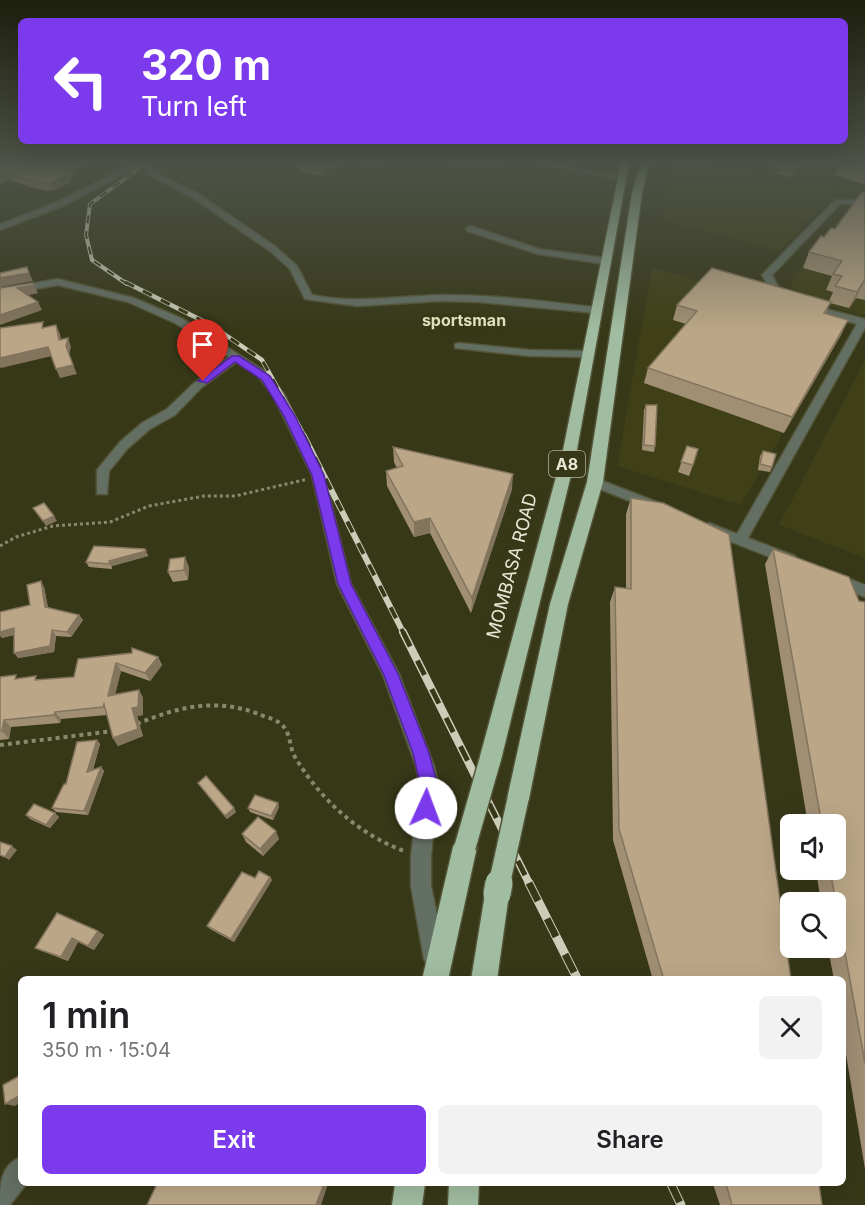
<!DOCTYPE html>
<meta charset="utf-8">
<style>
body{margin:0;font-family:Inter,sans-serif;background:#f2f2f2;color:#202124;height:100vh;display:flex;flex-direction:column;font-size:22px;white-space:nowrap}
*{box-sizing:border-box;margin:0}
p{font-size:20px;color:#757577}
.icon{flex:none;width:33px;height:33px;fill:none;stroke:currentColor;stroke-width:2;stroke-linecap:round;stroke-linejoin:round}
.map{position:relative;flex:1;overflow:hidden}
.details{position:absolute;left:18px;top:976px;width:828px;height:210px;display:flex;flex-direction:column;background:#fff;border-radius:9px;box-shadow:0 6px 24px #0002}
.details>*{flex:none}
.top-card{position:absolute;left:18px;top:18px;width:830px;height:126px;border-radius:9px;box-shadow:0 6px 24px #0002;background:#7c3aed;color:#fff;overflow:hidden}
.buttons{position:absolute;left:780px;top:814px;display:grid;gap:12px}
.buttons a{display:grid;place-items:center;width:66px;height:66px;border-radius:9px;background:#fff;box-shadow:0 6px 24px #0002;font-size:30px}
.pin{position:absolute;display:grid;place-items:center;width:51px;height:51px;color:#fff;margin:-62px -26px;border-radius:50% 50% 50% 0;rotate:-45deg;box-shadow:0 0 6px #0007}
.pin .icon{rotate:45deg}
.me{position:absolute;width:66px;margin:-33px;rotate:2deg;stroke-linejoin:round;filter:drop-shadow(0 0 4px #0008)}
.turn{display:flex;align-items:center;gap:21px;height:126px;padding:0 24px;font-size:27px}
.turn .icon{width:78px;height:78px;stroke-width:2.5}
.turn b{display:block;font-size:42px;line-height:51px}
.round{display:grid;place-items:center;flex:none;width:63px;height:63px;border-radius:9px;background:#f2f2f2}
.summary{display:flex;align-items:center;justify-content:space-between;height:102px;padding:0 24px}
h1{font-size:36px;font-weight:600;line-height:45px}
.primary-button{display:flex;gap:12px;margin-top:auto;padding:12px 24px}
.primary-button a{flex:1;height:69px;border-radius:9px;background:#7c3aed;color:#fff;font-size:24px;font-weight:600;line-height:69px;text-align:center}
.primary-button a+a{background:#f2f2f2;color:#202124}
.map>svg:first-child{display:block}
</style>
<div class="map">
<svg width="865" height="1205" viewBox="0 0 865 1205">
<rect width="100%" height="100%" fill="#373818"/>
<g fill="#3f4018">
<polygon points="672,163 706,163 836,190 780,251 661,220"/>
<polygon points="760,163 865,163 865,195 761,171"/>
<polygon points="865,205 865,316 805,299 790,283 803,264 849,206"/>
<polygon points="652,268 847,322 741,505 617,466"/>
<polygon points="865,360 865,558 779,525"/>
</g>
<g fill="none" stroke-linecap="round" stroke-linejoin="round">
<defs>
<g id="minor">
<path d="M132,163L151,164L153,171L199,194L276,247L297,266L312,295C355,304 397,296 440,295C492,294 544,302 596,307L601,310L596,313L479,302L440,301L357,306L305,299L290,269L270,251L193,198L147,174L145,167L140,166L63,206L0,230V224L57,202L132,164Z"/>
<path d="M357,163H386C379,167 364,167 357,163Z"/>
<polygon points="449,163 505,163 501,165 453,165"/>
<polygon points="535,163 550,163 627,178 623,180"/>
<polygon points="835,200 865,200 865,204 840,204 772,275 781,292 790,298 788,300 774,296 762,275"/>
<polygon points="470,226 539,249 605,258 610,261 605,264 538,254 467,231 466,229"/>
<polygon points="58,279 134,298 183,319 266,372 284,394 324,475 351,584 399,674 434,766 438,783 431,856 431,886 446,959 442,966 435,970 428,966 424,959 411,886 411,856 420,783 416,766 383,675 337,584 312,475 273,395 258,376 236,362 201,388 175,415 150,429 128,448 109,471 107,494 97,494 97,470 120,442 142,423 167,409 193,384 229,357 175,323 128,302 58,285 0,295 0,289"/>
<polygon points="807,304 865,319 865,328 748,538 795,556 797,560 795,564 790,565 704,531 702,528 709,523 737,534 857,324 803,309 803,305"/>
<polygon points="459,343 530,350 588,351 593,354 588,357 530,356 455,348 455,344"/>
<polygon points="595,478 662,504 664,507 662,510 652,510 590,485 589,482"/>
<polygon points="834,573 865,585 865,597 829,583 827,579 829,575"/>
<path d="M21,1157V1184H26L10,1205H0C0,1184 0,1166 21,1157Z"/>
</g>
<g id="highway">
<polygon points="621,163 629,163 576,455 501,760 498,767 490,770 482,767 479,760 562,455"/>
<polygon points="641,163 649,163 642,193 603,482 568,604 529,799 526,806 518,810 510,806 507,799 550,604 587,482 632,193"/>
<polygon points="465,836 473,839 477,847 448,980 422,980 453,847 457,839"/>
<polygon points="497,882 505,886 509,894 497,980 471,980 485,894 489,886"/>
<polygon points="395,1184 425,1184 422,1205 392,1205"/>
<polygon points="449,1184 479,1184 478,1205 448,1205"/>
</g>
</defs>
<use href="#minor" stroke="#535437" stroke-width="3"/>
<use href="#highway" stroke="#535437" stroke-width="3"/>
<polyline stroke="#87896f" stroke-width="3" stroke-dasharray="3 3" stroke-linecap="butt" points="0,546 16,537 53,526 110,522 149,506 204,496 235,496 308,479"/>
<g stroke="#87896f" stroke-width="4" stroke-dasharray="4 4" stroke-linecap="butt">
<path d="M137,724C177,707 214,698 256,713C264,717 274,718 281,724C291,732 289,747 295,757C320,799 358,834 404,851"/>
<polyline points="0,745 114,731"/>
</g>
<use href="#minor" fill="#646f63" fill-rule="evenodd"/>
<use href="#highway" fill="#a1bda1" fill-rule="evenodd"/>
<defs>
<polyline id="rail-far4" points="127,284 92,260 86,235 90,204 147,163"/>
<polyline id="rail-far3" points="125,282 211,325 262,360 305,437"/>
<polyline id="rail-far2" points="304,436 404,634"/>
<polyline id="rail-far1" points="403,632 530,885"/>
<g id="rail">
<polyline points="529,883 578,980"/>
<polyline points="671,1184 681,1205"/>
</g>
</defs>
<use href="#rail-far4" stroke="#cbcdb8" stroke-width="4"/>
<use href="#rail-far3" stroke="#cbcdb8" stroke-width="4.5"/>
<use href="#rail-far2" stroke="#cbcdb8" stroke-width="6"/>
<use href="#rail-far1" stroke="#cbcdb8" stroke-width="8"/>
<use href="#rail" stroke="#cbcdb8" stroke-width="9"/>
<use href="#rail-far4" stroke="#373818" stroke-width="2" stroke-dasharray="8" stroke-linecap="butt"/>
<use href="#rail-far3" stroke="#373818" stroke-width="3" stroke-dasharray="10" stroke-linecap="butt"/>
<use href="#rail-far2" stroke="#373818" stroke-width="4" stroke-dasharray="12" stroke-linecap="butt"/>
<use href="#rail-far1" stroke="#373818" stroke-width="5" stroke-dasharray="16" stroke-linecap="butt"/>
<use href="#rail" stroke="#373818" stroke-width="7" stroke-dasharray="20" stroke-linecap="butt"/>
<defs>
<g id="highway-bridge-far1">
<polyline points="465,847 490,760"/>
<polyline points="499,885 518,799"/>
</g>
<polyline id="highway-bridge" points="497,894 499,883"/>
</defs>
<use href="#highway-bridge-far1" stroke="#535437" stroke-width="24" stroke-linecap="butt"/>
<use href="#highway-bridge" stroke="#535437" stroke-width="30" stroke-linecap="butt"/>
<use href="#highway-bridge-far1" stroke="#a1bda1" stroke-width="21"/>
<use href="#highway-bridge" stroke="#a1bda1" stroke-width="27"/>
</g>
<g fill="#a18f74">
<polygon points="0,163 89,163 73,173 74,176 69,178 71,182 52,191 33,188 10,180"/>
<polygon points="299,163 342,163 324,176 300,171"/>
<polygon points="780,163 804,163 791,177 776,174"/>
<polygon points="840,163 865,163 865,182 863,184 835,175"/>
<polygon points="865,192 865,300 856,298 849,308 830,303 826,313 848,320 841,335 784,433 644,383 648,368 686,324 673,320 677,305 829,301 833,292 826,290 832,276 803,268 809,252 824,237 835,229"/>
<polygon points="646,405 655,446 654,452 642,450 644,410"/>
<polygon points="687,446 693,465 689,476 678,472"/>
<polygon points="393,447 512,489 471,613 430,533 414,537 387,486 386,471 397,468 394,462"/>
<polygon points="763,451 772,467 770,472 758,470 760,456"/>
<polygon points="631,498 791,980 653,980 613,840 610,602 615,587 626,589 626,514"/>
<polygon points="773,549 859,601 865,602 865,1169 843,1036 843,980 834,980 828,948 836,948 836,903 821,903 816,870 836,870 836,825 808,825 765,564"/>
<polygon points="148,554 148,556 112,566 112,569 89,567 86,562"/>
<polygon points="189,567 188,580 173,582 168,572"/>
<polygon points="44,587 48,608 79,615 83,620 71,637 56,636 54,652 18,658 14,635 2,638"/>
<polygon points="158,657 162,665 150,681 121,671 115,694 139,690 143,698 143,715 137,716 143,736 118,746 113,738 107,715 61,719 60,723 11,727 9,739 0,740 0,677 39,680 74,677 78,659"/>
<polygon points="97,740 100,744 93,770 101,767 104,771 88,815 56,812 52,808 66,784"/>
<polygon points="198,783 236,812 227,819"/>
<polygon points="279,807 273,820 250,812 248,808"/>
<polygon points="26,815 59,817 50,828 30,819"/>
<polygon points="242,834 279,839 263,856 246,842"/>
<polygon points="270,877 272,880 234,942 210,929 207,926"/>
<polygon points="98,931 104,935 94,950 78,942 68,961 42,951 35,948"/>
<polygon points="713,1184 819,1184 822,1205 720,1205"/>
</g>
<g fill="#83745e">
<polygon points="76,163 89,163 73,173 74,176 69,178 71,182 52,191 49,184 68,168"/>
<polygon points="322,163 342,163 324,176"/>
<polygon points="796,163 804,163 791,177 795,164"/>
<polygon points="7,174 10,180 0,184 0,176"/>
<polygon points="29,273 33,281 0,287 0,278"/>
<polygon points="864,281 856,298 849,308 857,292"/>
<polygon points="34,285 38,293 21,297 17,288"/>
<polygon points="38,302 42,310 0,325 0,315"/>
<polygon points="848,320 841,335 784,433 792,417"/>
<polygon points="56,325 60,334 63,349 59,340"/>
<polygon points="68,338 71,347 69,355 77,374 60,378 56,369 66,346"/>
<polygon points="48,347 52,356 1,368 0,367 0,358"/>
<polygon points="513,474 512,489 471,613 472,598"/>
<polygon points="54,516 57,521 46,526 43,521"/>
<polygon points="430,518 430,533 414,537 414,522"/>
<polygon points="145,549 148,556 112,566 112,569 110,564 109,561"/>
<polygon points="185,557 189,567 188,580 184,570"/>
<polygon points="41,581 44,587 49,613 45,607"/>
<polygon points="79,615 83,620 71,637 67,632"/>
<polygon points="14,628 18,633 2,638 0,636 0,632"/>
<polygon points="52,630 56,636 54,652 18,658 14,653"/>
<polygon points="158,657 162,665 150,681 145,673"/>
<polygon points="116,663 121,671 113,703 108,696"/>
<polygon points="139,690 143,698 143,715 137,716 143,736 118,746 113,738 132,708"/>
<polygon points="55,712 61,719 60,723 54,715"/>
<polygon points="4,720 11,727 9,739 2,731"/>
<polygon points="97,740 100,744 91,776 87,772"/>
<polygon points="101,767 104,771 88,815 84,811"/>
<polygon points="278,803 279,807 273,820 271,816"/>
<polygon points="234,808 236,812 227,819 225,816"/>
<polygon points="55,813 59,817 50,828 46,825"/>
<polygon points="276,831 279,839 263,856 260,849"/>
<polygon points="12,846 17,850 9,860 5,857"/>
<polygon points="270,877 272,880 234,942 231,939"/>
<polygon points="98,931 104,935 94,950 88,946"/>
<polygon points="72,938 78,942 68,961 61,957"/>
<polygon points="21,1095 21,1102 15,1106 5,1104"/>
<polygon points="324,1184 328,1184 321,1205 316,1205"/>
</g>
<g fill="#bba687" stroke="#83745e" stroke-width="1.5">
<polygon points="0,163 76,163 68,168 72,169 62,173 68,175 49,184 30,181 7,174 0,176"/>
<polygon points="854,163 865,163 865,166"/>
<polygon points="862,192 865,192 865,282 864,281 857,292 835,286 842,276 833,274 842,261 809,252 821,236 824,237 831,228 835,229"/>
<polygon points="27,267 29,273 0,278 0,273"/>
<polygon points="712,268 831,302 824,313 848,320 792,417 648,368 697,311 677,305"/>
<polygon points="33,283 34,285 17,288 38,302 0,315 0,288"/>
<polygon points="43,322 42,328 56,325 59,340 68,338 66,346 73,365 56,369 48,347 0,358 0,328"/>
<polygon points="646,405 657,405 655,446 644,445"/>
<polygon points="687,446 698,449 693,465 681,462"/>
<polygon points="393,447 513,474 472,598 430,518 414,522 386,471 403,466"/>
<polygon points="763,451 776,454 772,467 760,464"/>
<polygon points="631,498 663,503 729,534 791,980 664,980 619,829 615,587 631,589"/>
<polygon points="44,503 54,516 43,521 33,508"/>
<polygon points="94,546 145,549 146,551 109,561 110,564 86,562"/>
<polygon points="773,549 849,577 859,601 865,602 865,1063 830,870 836,870 836,825 822,825"/>
<polygon points="185,557 184,570 168,572 170,559"/>
<polygon points="41,581 45,607 79,615 67,632 52,630 50,646 14,653 14,628 0,632 0,612 30,605 27,585"/>
<polygon points="132,648 158,657 145,673 116,663 108,696 139,690 138,707 132,708 138,729 113,738 104,704 103,707 55,712 54,715 4,720 2,731 0,731 0,677 16,675 15,679 36,676 35,680 74,677 78,659 132,653"/>
<polygon points="97,740 87,772 101,767 84,811 52,808 64,784 66,784 77,742"/>
<polygon points="206,776 234,808 225,816 198,783"/>
<polygon points="255,795 278,803 271,816 248,808"/>
<polygon points="34,804 55,813 46,825 26,815"/>
<polygon points="258,817 276,831 260,849 242,834"/>
<polygon points="0,842 12,846 5,857 0,855"/>
<polygon points="259,871 270,877 231,939 207,926 242,872 255,878"/>
<polygon points="57,913 98,931 88,946 72,938 61,957 35,948"/>
<polygon points="21,1075 21,1095 5,1104 3,1085"/>
<polygon points="157,1184 324,1184 316,1205 147,1205"/>
<polygon points="726,1184 819,1184 822,1205 732,1205"/>
</g>
<linearGradient id="sky" x2="0" y2="1"><stop stop-color="#1e1f0d"/><stop offset="0.49" stop-color="#4d5348"/><stop offset="1" stop-color="#4d5348" stop-opacity="0"/></linearGradient>
<rect width="865" height="331" fill="url(#sky)"/>
<polygon fill="#7c3aed" stroke="#51269a" stroke-width="1.5" points="232,356 239,356 270,376 295,416 324,475 351,584 398,674 429,753 437,783 432,814 426,816 420,814 418,808 420,783 413,753 384,675 338,584 312,475 284,416 262,380 235,362 207,383 198,381"/>
<g text-anchor="middle" stroke-width="6" stroke-linejoin="round" paint-order="stroke">
<g font-size="16" font-weight="bold" fill="#dde0bb" stroke="#373818">
<text x="464" y="326">sportsman</text>
</g>
<rect fill="#373818" stroke="#b3b59e" stroke-width="1.5" x="549" y="451" width="36" height="26" rx="4.5"/>
<g font-size="16" font-weight="bold" fill="#e8ead7">
<text x="567" y="470">A8</text>
</g>
<g font-size="18" fill="#e8ead7" stroke="#373818">
<text transform="translate(512 566) rotate(-75)" y="6">MOMBASA ROAD</text>
</g>
</g>
</svg>
<div class="buttons">
<a><svg class="icon" aria-label="sound" viewBox="0 0 24 24"><path d="M4 9h4l5-4v14l-5-4H4zM17 9q2 3 0 6"/></svg></a>
<a><svg class="icon" aria-label="search" viewBox="0 0 24 24"><circle cx="10" cy="10" r="6"/><path d="M15 15l6 6"/></svg></a>
</div>
<div class="pin" style="left:203px;top:381px;background:#d93025"><svg class="icon" aria-label="arrive" viewBox="0 0 24 24"><path d="M6 21V4h12l-3 4 3 4H6"/></svg></div>
<svg class="me" style="left:426px;top:808px" viewBox="-20 -20 40 40"><circle r="19" fill="#fff"/><path d="M0-13L10 11 0 6-10 11z" fill="#7c3aed"/></svg>
<div class="top-card">
<div class="turn"><svg class="icon" aria-label="left" viewBox="0 0 24 24"><path d="M17 20v-9H6M10 6l-5 5 5 5"/></svg><div><b>320 m</b>Turn left</div></div>
</div>
<section class="details">
<div class="summary"><div><h1>1 min</h1><p>350 m · 15:04</p></div><a class="round"><svg class="icon" aria-label="close" viewBox="0 0 24 24"><path d="M6 6l12 12M18 6L6 18"/></svg></a></div>
<div class="primary-button"><a>Exit</a><a>Share</a></div>
</section>
</div>
